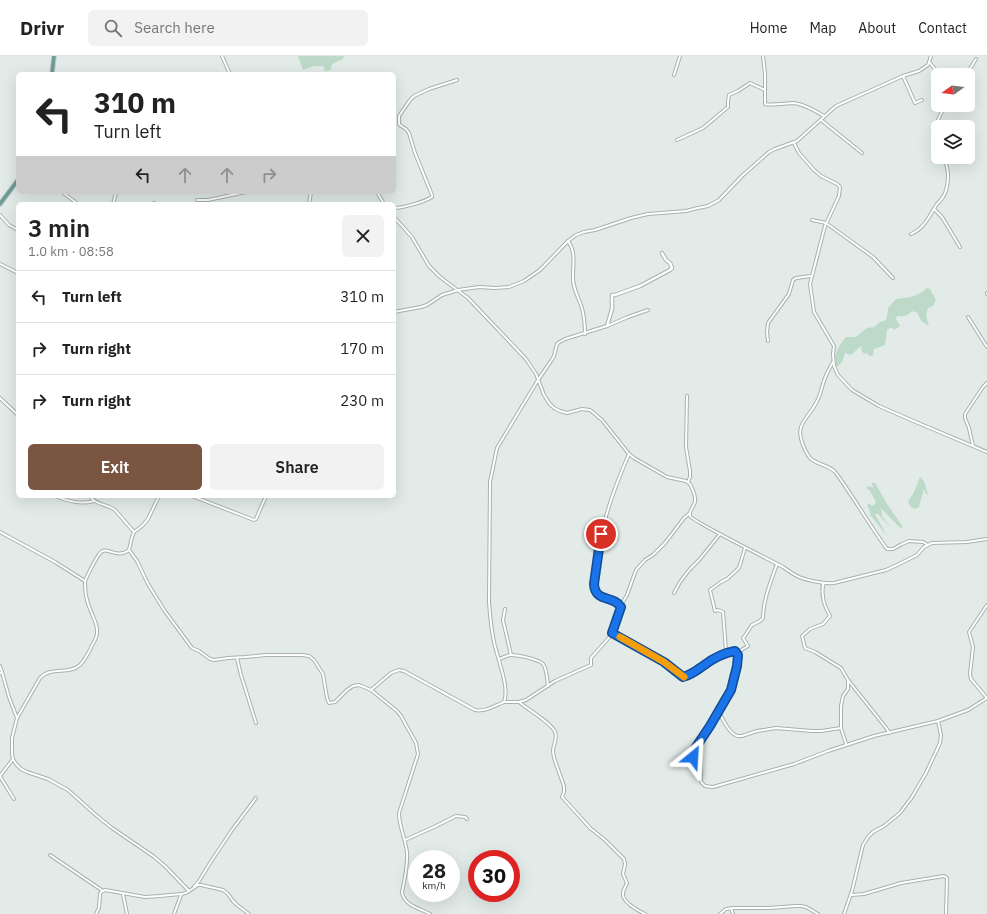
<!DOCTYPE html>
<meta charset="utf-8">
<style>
body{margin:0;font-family:"IBM Plex Sans",sans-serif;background:#f2f2f2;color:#222;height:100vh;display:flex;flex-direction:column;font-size:15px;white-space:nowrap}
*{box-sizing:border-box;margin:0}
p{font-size:13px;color:#767676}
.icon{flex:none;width:22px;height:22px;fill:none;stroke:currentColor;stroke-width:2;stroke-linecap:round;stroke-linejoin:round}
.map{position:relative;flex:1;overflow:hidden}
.drawer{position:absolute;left:16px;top:146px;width:380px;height:296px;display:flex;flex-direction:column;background:#fff;border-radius:6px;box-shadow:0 4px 16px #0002}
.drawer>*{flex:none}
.guide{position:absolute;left:16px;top:16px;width:380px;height:122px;border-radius:6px;box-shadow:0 4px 16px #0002;background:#fff;color:#222;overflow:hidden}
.needle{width:26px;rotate:255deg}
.tools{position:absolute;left:931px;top:12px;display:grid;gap:8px}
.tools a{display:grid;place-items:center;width:44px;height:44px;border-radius:6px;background:#fff;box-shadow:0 4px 16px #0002;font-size:20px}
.speed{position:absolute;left:408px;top:794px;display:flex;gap:8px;font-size:20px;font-weight:700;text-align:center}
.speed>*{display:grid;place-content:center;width:52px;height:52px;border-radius:50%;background:#fff;box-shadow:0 4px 16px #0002;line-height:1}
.speed small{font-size:10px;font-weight:400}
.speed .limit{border:6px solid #d22;background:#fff;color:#111}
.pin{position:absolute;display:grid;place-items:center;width:34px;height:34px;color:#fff;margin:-17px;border:2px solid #fff;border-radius:50%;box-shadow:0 1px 4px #0007}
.me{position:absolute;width:44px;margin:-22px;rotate:27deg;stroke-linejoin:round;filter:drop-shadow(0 0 3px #0008)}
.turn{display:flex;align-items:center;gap:14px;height:84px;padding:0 12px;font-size:18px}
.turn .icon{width:52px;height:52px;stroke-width:2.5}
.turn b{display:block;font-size:28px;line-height:34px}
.lanes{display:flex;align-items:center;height:38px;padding:0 12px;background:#0003;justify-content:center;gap:20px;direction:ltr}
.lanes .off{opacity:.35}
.round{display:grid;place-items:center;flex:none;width:42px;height:42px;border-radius:6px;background:#f2f2f2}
.head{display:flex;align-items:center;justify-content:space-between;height:68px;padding:0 12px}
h1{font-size:24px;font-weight:600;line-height:30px}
.button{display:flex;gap:8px;margin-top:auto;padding:8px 12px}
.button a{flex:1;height:46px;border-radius:6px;background:#7a5541;color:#fff;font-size:16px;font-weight:600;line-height:46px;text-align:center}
.button a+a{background:#f2f2f2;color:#222}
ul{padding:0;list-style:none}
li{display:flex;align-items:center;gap:12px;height:52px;padding:0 12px;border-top:1px solid #e0e0e0}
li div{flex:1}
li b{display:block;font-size:15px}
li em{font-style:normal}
header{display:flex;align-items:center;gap:24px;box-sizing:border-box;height:56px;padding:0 20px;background:#fff;border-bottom:1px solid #e0e0e0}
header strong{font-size:19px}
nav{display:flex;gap:22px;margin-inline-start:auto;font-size:14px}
.search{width:280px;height:36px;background:#f2f2f2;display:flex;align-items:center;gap:10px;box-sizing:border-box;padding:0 14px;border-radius:6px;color:#767676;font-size:15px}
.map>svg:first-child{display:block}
</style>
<header>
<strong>Drivr</strong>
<div class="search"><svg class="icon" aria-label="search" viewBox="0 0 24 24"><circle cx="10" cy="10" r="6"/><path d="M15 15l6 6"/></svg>Search here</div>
<nav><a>Home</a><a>Map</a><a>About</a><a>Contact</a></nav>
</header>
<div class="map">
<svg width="987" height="858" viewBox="0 0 987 858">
<rect width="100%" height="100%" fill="#e2ebe8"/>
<g fill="#bddac8">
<path d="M298,0H344L343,3L332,8L331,14L325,15L323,10C312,10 313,10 303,14Z"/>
<path d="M927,232L930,233L936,244L933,250L928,252L926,259L929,270C923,267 919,263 918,257L912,255C907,260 904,261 897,260L896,263L900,270L894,274L891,271L887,274L885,289L874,293L873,300H870L867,297L864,298L861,294L862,290C857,292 855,297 850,299L845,297L842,306L837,311C832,299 839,290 846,281H856L867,272L874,271L880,266L885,265L887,261L888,252L896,243C908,242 919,240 927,232Z"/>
<path d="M920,421C925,424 926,432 928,438H926L924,433L919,451L914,453L911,451L908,446L914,436Z"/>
<polygon points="872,427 875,427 882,439 887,448 903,471 900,472 881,452 882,460 892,473 878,458 875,458 887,480 871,460 867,447 873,450 876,446 870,435 866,432 869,430 873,432"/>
</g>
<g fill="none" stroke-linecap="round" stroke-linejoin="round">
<defs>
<g id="minor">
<polyline points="222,0 230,18"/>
<path d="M763,0L765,18V48C772,50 786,47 794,47C805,48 815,55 824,60"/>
<polyline points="930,7 940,19"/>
<polyline points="674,19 680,0"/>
<polyline points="966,19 976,3"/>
<polyline points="903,20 915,47 922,44"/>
<polyline points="821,64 862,97"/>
<polyline points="938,77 936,68 945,49"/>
<polyline points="677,84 703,72 728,51 728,45 729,39 738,35 750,27 765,34"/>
<polyline points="794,87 799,97 814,114 821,120 837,128 840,131 839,140 825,170 810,228 814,256 834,290 833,298 834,310 838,319 852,334 879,350 911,364 987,396"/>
<polyline points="62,136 78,148"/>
<polyline points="377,136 384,148"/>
<polyline points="197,144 208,144 246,136"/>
<polyline points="154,147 154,148"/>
<polyline points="113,148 116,137"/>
<polyline points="309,148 311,136"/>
<path d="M394,152C403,152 424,146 432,141V139L415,97L409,77L406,73L401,70L399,68V60L410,44L414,40L429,33L457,24"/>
<polyline points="934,153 942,161 960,191"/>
<polyline points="0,159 9,169 18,174"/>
<path d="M394,161L412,181L429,210L440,221L468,242L526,303L536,318L544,339L549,347L554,352L560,355L567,357L582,353L590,354L602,364L629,398L634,402L667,421L686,425L690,428C692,432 696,440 695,445C695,450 688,455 690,460C692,465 772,505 783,511C797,521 801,523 818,526C824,527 829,528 834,527L886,514L895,510L917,499L924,491L932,487L967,486L987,483"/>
<polyline points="812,164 826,167 873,201 893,222"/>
<path d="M911,178C924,173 930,159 937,148C939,146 942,143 943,141C947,135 948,126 948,119C948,113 946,107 944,101"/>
<path d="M568,185C576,196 573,206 573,219C572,229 577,239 581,249C584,258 585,268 585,278"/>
<polyline points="0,208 18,217"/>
<polyline points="987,238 987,237"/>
<polyline points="394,256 421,251 427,249 442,239 458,234 479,231 495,232 509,231 524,225 540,214 568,185 576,179 584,176 595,174 631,162 648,158 686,155 698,152 708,150 719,144 742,120 769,96 775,93 797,85 836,50 903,20 919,15 928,9 931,0"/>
<polyline points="968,261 987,291"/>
<polyline points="768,285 767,276 768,267 789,238 793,224 796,222 811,220"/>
<path d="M833,306C829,313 825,320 823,328C821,334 820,340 817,345C810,361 795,367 802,386C804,392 806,397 810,402C817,409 830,409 836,417C854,442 869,468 887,493H893L902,488L909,485L923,486L928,489"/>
<polyline points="687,340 686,391 690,415 690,421 688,426"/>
<polyline points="0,342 18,359"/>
<polyline points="973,390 969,372 965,362 965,358 983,331 987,327"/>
<path d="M55,440C68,445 81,449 94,445"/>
<path d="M90,440C95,449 107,448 115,454L134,476"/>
<path d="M159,440L148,463L142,470L134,476L132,481L129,494C116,504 107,489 100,497C97,501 85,522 85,527C85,535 87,546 90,553C93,561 98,569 97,577C97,583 92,588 90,594C87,599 84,605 80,609C71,617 58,613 47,617C44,618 42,620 40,622L17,662L12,682V698L13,703L16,708L21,713L27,716L48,723L68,734L97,760L112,772L153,800L165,810L189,835"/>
<polyline points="192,440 254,464 256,463 266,440"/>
<polyline points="0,476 55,506 85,525"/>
<path d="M129,494L132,498L137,505L148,528L164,554L192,592L199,595L210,603L214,604L228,602L245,601L266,599H302L309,600L314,604L323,618L327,642L329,647L335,646L347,634L353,630L359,629L371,634L397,655L401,660L416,687L418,698L399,757C399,771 406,784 407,797C408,811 404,824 402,837C406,851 420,852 430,858"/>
<path d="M825,527L823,528C821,540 824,549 830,560L823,568L810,573L802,580L805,592L815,596L841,612L848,624L887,673L889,677"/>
<polyline points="674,537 680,526 690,513 700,503 720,478"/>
<polyline points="621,549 627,539 636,514 645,504 653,499 665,487 684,462 690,457"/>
<polyline points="987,549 969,576 973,591 970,618 971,623 987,642"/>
<polyline points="505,553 503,564 511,599"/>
<path d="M613,577L664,606L683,621C699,617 720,592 736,596C742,607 732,631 727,641C725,646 720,650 720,655C720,661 724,665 726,669C729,674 732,678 737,680H742L757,675L776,672L812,675H821L841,672"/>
<path d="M736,596H738L748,590L743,582L744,581L752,569L760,565L763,562C763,544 771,525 777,508"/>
<polyline points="722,598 726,595 723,556 718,554 715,555 710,534 721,526 727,523 739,512 745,492"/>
<polyline points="237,602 241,619 256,667"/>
<path d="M499,603C503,602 507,599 511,599C518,599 538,603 543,608C547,613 547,623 548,630"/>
<polyline points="0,610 2,616"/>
<polyline points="0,617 2,616 9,641 17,662"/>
<path d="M371,634L391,617L399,614L404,615L475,654C485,656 494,650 504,646C510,632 497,601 494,586C491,573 490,560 489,546L490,426L497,392L503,382L538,324L551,305L554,300L557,288L558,287L565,283L607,270L628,261L648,254"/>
<path d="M504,646H519L526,644L555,625L591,609V602L613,577L621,551C614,539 595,547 594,528C596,511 598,493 602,476C608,449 618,423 629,398"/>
<path d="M519,646C527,653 552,667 555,676C558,682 553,689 553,695C553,697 554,700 554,702L564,730V736L562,741L563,742L590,772L605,784L624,803L625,808L623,818L627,827C626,830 622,835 623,839C624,847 639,855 645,858"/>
<polyline points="720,654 718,656 705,679 694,694 693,701 700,704 701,726 705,730 713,731 794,708 828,695 874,680 938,665"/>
<polyline points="846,688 841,672 841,650 843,640 848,633 848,624"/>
<polyline points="13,703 0,720 1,722 14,743"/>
<polyline points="405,784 434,771 456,760 465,761 467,763"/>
<polyline points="50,799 103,835"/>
<polyline points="194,831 199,825 210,807 232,774 256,742"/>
<polyline points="123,838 127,858"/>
<polyline points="851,839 864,838 901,827 944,820 947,822 946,858"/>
<polyline points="731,852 733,858"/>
<polyline points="96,858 99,852 100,838 101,836 105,834 145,841 160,840 181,838 186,837 198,829 201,829 223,834 228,838 233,845 237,849 249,858"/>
<polyline points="174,858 181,839"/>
<polyline points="720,858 726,853 734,852 769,852 795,850 801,850 806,851 818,858"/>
<polyline points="844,858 852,835 863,789 868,781 873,776 884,770 900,757 912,741 926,717 940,687 941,679 938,665 968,654 987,642"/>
</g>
<polyline id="tertiary" points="607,270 612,253 612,239 615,239 640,230 670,214 672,212 670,207 666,204 662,197"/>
<g id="primary">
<polyline points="52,18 54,0"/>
<polyline points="0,148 18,124"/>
</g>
</defs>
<use href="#minor" stroke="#a5b2af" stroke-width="4"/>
<use href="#tertiary" stroke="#a5b2af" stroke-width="4.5"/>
<use href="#primary" stroke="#c2c8c7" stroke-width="5.5"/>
<use href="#minor" stroke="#fff" stroke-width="2"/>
<use href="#tertiary" stroke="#fff" stroke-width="2.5"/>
<use href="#primary" stroke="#6b9c95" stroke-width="3.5"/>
</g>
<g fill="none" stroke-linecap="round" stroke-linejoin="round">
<defs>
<path id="route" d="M601,478L594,528C595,547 614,539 621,551L612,577L664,606L683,621C691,619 696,615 703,610C712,603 723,597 735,595L738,599L737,610L731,634L710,670L694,694L693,701"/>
</defs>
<use href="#route" stroke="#114b97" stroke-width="10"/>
<use href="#route" stroke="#1a73e8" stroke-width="7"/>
<polyline stroke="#f59e0b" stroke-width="7" points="620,581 664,606 684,621"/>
</g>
</svg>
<div class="tools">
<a><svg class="needle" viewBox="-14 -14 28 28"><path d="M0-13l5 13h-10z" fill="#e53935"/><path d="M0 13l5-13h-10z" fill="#767676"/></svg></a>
<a><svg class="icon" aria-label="layers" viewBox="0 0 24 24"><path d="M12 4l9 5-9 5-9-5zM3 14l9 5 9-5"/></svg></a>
</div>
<div class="speed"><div>28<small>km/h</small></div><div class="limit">30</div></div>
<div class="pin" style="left:601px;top:478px;background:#d93025"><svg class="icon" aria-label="arrive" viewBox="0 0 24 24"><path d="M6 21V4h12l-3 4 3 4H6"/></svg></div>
<svg class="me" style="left:693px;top:701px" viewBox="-20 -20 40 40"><path d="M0-17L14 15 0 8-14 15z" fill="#1a73e8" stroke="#fff" stroke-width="4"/></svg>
<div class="guide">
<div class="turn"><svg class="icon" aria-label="left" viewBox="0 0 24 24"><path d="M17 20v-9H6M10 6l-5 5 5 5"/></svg><div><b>310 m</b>Turn left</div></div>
<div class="lanes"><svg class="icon" aria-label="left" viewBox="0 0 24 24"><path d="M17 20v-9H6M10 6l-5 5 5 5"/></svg><svg class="icon off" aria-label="ahead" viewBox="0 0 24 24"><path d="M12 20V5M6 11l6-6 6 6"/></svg><svg class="icon off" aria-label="ahead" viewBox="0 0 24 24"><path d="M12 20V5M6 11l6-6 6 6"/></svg><svg class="icon off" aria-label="right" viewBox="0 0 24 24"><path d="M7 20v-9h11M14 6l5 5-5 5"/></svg></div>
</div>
<section class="drawer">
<div class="head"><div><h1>3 min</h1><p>1.0 km · 08:58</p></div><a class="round"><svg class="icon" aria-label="close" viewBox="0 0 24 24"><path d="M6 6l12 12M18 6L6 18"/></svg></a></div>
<ul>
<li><svg class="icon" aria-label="left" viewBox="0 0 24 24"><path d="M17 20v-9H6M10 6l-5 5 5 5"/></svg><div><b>Turn left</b></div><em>310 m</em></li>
<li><svg class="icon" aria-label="right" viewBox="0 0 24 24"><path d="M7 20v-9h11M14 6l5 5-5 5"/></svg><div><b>Turn right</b></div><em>170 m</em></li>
<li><svg class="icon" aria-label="right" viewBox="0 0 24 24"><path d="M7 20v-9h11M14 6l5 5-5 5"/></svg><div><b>Turn right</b></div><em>230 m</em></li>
</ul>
<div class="button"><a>Exit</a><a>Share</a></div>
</section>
</div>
